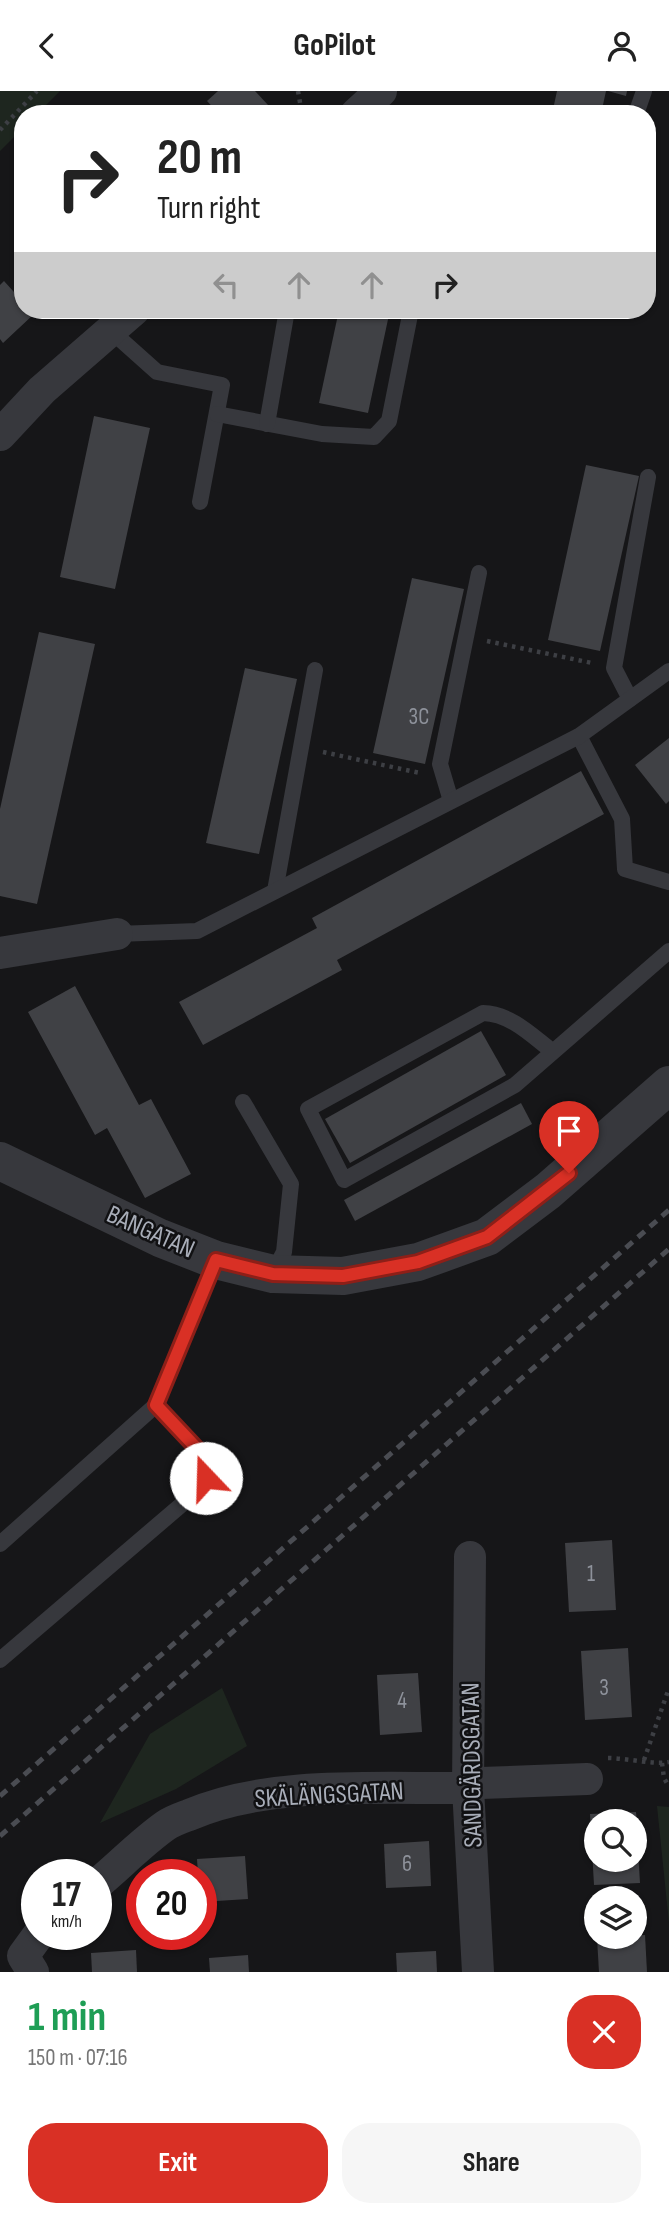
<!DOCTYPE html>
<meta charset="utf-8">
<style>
body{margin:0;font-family:"Sofia Sans Condensed",sans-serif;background:#f6f6f6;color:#222;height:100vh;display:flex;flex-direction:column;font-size:26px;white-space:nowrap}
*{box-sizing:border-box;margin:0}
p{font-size:23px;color:#767676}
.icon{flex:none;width:38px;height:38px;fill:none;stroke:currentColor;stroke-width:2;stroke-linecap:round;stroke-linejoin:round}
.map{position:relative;height:1881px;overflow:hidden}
.drawer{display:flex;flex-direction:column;background:#fff;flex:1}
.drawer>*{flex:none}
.top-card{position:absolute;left:14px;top:14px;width:642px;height:214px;border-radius:28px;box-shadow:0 2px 5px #0004;background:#fff;color:#222;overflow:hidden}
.fabs{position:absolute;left:584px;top:1718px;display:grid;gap:14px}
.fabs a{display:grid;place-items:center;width:63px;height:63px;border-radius:50%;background:#fff;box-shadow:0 2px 5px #0004;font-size:35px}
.speed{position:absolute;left:21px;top:1768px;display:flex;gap:14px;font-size:35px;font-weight:700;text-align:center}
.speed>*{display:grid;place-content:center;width:91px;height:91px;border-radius:50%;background:#fff;box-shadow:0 2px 5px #0004;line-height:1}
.speed small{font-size:18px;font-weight:400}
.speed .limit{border:10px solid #d22;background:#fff;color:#111}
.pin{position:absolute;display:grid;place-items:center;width:60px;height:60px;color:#fff;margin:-72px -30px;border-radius:50% 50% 50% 0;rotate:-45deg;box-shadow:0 0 7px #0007}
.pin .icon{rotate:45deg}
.me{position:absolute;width:77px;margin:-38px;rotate:339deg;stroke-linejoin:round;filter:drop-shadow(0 0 5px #0008)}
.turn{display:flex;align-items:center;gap:24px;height:147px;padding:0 28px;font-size:32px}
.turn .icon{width:91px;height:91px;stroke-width:2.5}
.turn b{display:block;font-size:49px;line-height:60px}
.lanes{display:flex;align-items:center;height:66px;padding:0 28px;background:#0003;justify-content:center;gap:35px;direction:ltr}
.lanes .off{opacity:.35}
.round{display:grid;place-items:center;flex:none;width:74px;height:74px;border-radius:28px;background:#f6f6f6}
.headline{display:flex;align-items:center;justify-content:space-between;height:119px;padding:0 28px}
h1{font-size:42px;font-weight:700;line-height:52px;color:#1e9e55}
.button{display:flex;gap:14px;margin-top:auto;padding:14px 28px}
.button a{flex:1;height:80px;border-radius:28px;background:#d93025;color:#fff;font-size:28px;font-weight:700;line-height:80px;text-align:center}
.button a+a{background:#f6f6f6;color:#222}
header{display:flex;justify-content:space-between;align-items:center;height:91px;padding:0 28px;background:#fff;font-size:32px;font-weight:700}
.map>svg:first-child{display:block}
</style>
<header><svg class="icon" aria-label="back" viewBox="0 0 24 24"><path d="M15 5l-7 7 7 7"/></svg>GoPilot<svg class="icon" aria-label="person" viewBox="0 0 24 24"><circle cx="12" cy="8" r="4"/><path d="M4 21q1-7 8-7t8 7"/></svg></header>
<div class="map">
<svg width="669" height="1881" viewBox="0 0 669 1881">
<rect width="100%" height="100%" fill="#161618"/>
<g fill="#1e261f">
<polygon points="0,0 60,0 37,23 23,23 23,37 0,60"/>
<polygon points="222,1597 247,1655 176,1698 100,1732 150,1643"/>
<polygon points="657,1715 669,1716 669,1832"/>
</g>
<g fill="#404145">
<polygon points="218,0 255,0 269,15 261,23 219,23 207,10"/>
<polygon points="557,0 606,0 601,23 552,23"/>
<polygon points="608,0 627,0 626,5"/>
<polygon points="4,190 23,211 23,219 30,219 34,223 3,252 0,248 0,194"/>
<polygon points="339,219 390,219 368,322 319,312"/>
<polygon points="94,325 150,337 115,498 60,486"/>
<polygon points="586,374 639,385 600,560 548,549"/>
<polygon points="412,487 464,498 425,673 373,662"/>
<polygon points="39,541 95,553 37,813 0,805 0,718"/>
<polygon points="245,577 297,588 259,763 206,752"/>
<polygon points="669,647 669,710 666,713 635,674"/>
<polygon points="581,680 604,723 337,869 342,879 203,954 179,911 317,837 312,827"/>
<polygon points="75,895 139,1014 151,1008 191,1083 145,1107 107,1037 95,1044 28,921"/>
<polygon points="481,940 506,984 350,1072 325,1028"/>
<polygon points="521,1012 532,1033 355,1130 344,1109"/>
<polygon points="612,1449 616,1519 569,1521 565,1452"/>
<polygon points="628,1557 632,1626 585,1629 581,1560"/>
<polygon points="418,1582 422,1641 380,1644 377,1584"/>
<polygon points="636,1721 637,1731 597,1731 597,1769 635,1769 635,1742 637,1742 640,1792 594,1794 590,1723"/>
<polygon points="429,1750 431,1795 386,1797 384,1753"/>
<polygon points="245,1765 248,1808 201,1811 201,1783 198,1783 197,1768"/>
<polygon points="645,1844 647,1881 599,1881 597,1847"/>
<polygon points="136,1859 137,1881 92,1881 91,1862"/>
<polygon points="436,1860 437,1881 397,1881 396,1862"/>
<polygon points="248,1864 249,1881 210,1881 209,1867"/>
</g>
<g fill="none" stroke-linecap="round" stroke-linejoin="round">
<g stroke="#3d3f44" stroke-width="4.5" stroke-dasharray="3.5 5" stroke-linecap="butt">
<polyline points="298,0 302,23"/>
<polyline points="0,39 37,0"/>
<polyline points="487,550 592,572"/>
<polyline points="323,661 420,682"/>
<path d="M608,1667C626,1667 654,1674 669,1671"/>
<polyline points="644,1669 669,1597"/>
<polyline points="662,1672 664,1687 669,1696"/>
</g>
<g stroke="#37383d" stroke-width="16">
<polyline points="636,23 644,0"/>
<polyline points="110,239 157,281 222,294 200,411"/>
<polyline points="217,323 322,343 374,346 389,330 411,219"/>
<polyline points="267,333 287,219"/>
<polyline points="630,608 614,577 648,386"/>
<polyline points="579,645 622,728 625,778 669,791"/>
<polyline points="451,710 440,673 479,482"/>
<polyline points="275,800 315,579"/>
<polyline points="117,843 197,840 579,645 669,580"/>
<path d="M552,960C531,944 511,923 483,922L308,1018L344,1089L515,994L669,860"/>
<polyline points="243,1011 291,1093 284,1161 273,1182"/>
<polyline points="0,1453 156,1314 216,1169"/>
<polyline points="0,1569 194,1403 207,1387 202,1363 156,1314"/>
</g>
<g stroke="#37383d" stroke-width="32">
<polyline points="356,23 381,0"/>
<polyline points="0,344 42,299 134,219"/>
<polyline points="0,862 117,843"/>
<polyline points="470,1466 468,1697 478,1881"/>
<path d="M96,1794C119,1775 141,1752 165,1735C172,1730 181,1727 189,1724C269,1689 382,1698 468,1697L481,1692L587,1688"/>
<polyline points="33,1881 23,1865 39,1843"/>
</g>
<polyline stroke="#37383d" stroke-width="38" points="0,1070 160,1147 216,1169 273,1183 343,1185 418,1171 487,1146 548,1100 669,994"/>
<g stroke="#4a4c52" stroke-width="5" stroke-dasharray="9 7" stroke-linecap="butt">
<polyline points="0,1705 669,1119"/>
<polyline points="0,1745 669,1158"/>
</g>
</g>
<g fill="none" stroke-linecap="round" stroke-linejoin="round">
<defs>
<polyline id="route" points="206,1387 202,1363 156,1314 216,1169 273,1183 343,1185 418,1171 487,1146 569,1082"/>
</defs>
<use href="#route" stroke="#8d1f18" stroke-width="18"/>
<use href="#route" stroke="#d93025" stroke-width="12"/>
</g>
<g text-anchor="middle" stroke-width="5" stroke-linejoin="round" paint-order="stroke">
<g font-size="23" fill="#8e929b">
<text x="419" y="633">3C</text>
<text x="591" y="1490">1</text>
<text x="604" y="1604">3</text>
<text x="402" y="1617">4</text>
<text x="407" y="1780">6</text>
</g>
<g font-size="26" fill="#a8adb8" stroke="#111113">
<text transform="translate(151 1140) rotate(24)" y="9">BANGATAN</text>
<text transform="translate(471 1674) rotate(-91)" y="9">SANDGÄRDSGATAN</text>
<text transform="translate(329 1703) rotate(-3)" y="9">SKÄLÄNGSGATAN</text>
</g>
</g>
</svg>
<div class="fabs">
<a><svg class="icon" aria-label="search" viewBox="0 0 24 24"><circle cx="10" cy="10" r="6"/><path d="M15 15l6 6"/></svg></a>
<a><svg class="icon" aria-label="layers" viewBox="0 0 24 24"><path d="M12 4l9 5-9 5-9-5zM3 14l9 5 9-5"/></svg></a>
</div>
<div class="speed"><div>17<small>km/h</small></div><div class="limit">20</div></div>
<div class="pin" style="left:569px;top:1082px;background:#d93025"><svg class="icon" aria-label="arrive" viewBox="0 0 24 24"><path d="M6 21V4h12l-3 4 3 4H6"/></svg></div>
<svg class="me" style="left:206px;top:1387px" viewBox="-20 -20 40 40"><circle r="19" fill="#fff"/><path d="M0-13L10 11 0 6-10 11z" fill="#d93025"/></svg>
<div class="top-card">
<div class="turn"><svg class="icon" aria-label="right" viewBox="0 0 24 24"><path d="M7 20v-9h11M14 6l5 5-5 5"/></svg><div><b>20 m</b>Turn right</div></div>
<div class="lanes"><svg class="icon off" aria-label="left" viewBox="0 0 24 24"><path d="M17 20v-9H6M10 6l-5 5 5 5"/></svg><svg class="icon off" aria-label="ahead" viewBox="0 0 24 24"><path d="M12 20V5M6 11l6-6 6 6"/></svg><svg class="icon off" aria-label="ahead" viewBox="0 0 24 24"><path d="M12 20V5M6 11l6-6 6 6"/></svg><svg class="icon" aria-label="right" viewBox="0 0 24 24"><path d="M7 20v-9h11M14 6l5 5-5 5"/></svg></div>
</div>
</div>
<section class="drawer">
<div class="headline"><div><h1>1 min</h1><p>150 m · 07:16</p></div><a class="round" style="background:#d93025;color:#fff"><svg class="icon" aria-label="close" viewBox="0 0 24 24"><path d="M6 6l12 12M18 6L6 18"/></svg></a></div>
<div class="button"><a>Exit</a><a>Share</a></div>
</section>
